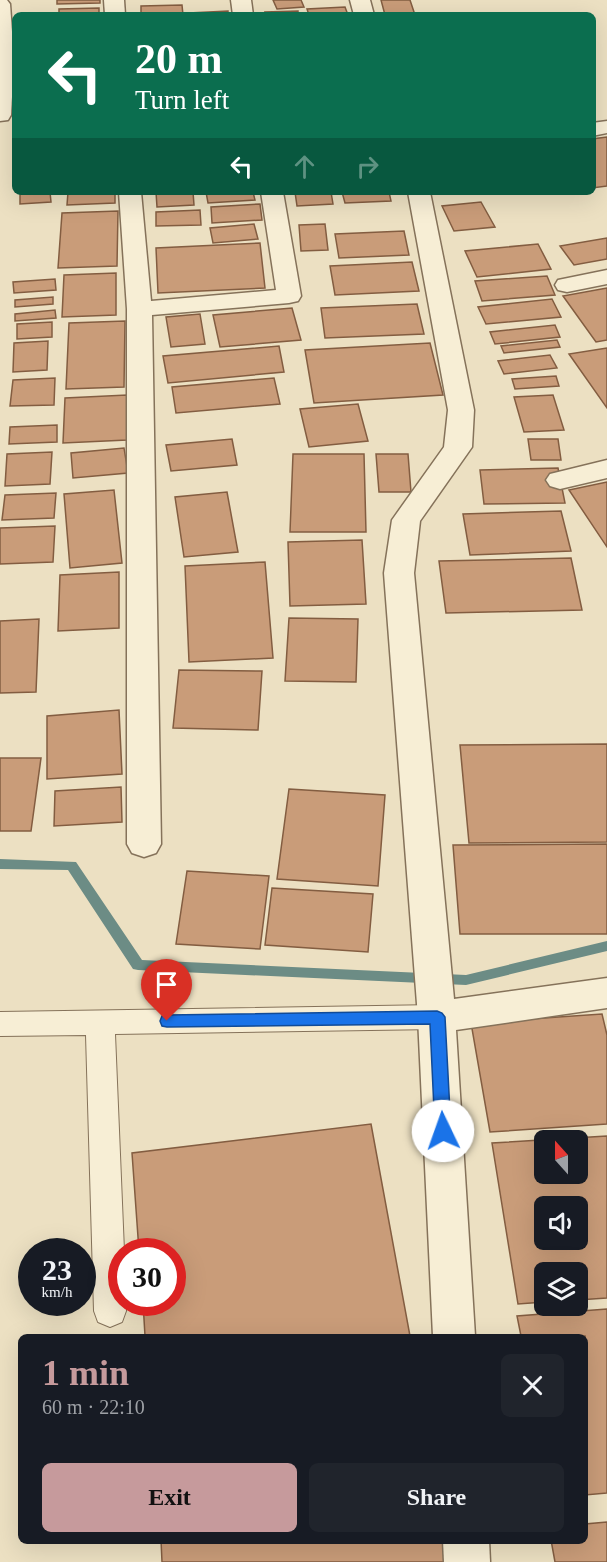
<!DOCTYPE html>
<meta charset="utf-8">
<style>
body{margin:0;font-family:"Times New Roman",serif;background:#20242c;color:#f1f3f6;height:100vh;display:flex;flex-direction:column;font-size:22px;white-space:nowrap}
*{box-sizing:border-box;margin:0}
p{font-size:20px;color:#9ea1a6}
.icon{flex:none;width:33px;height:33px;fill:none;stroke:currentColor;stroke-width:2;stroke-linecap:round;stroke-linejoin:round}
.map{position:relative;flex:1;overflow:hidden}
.panel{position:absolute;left:18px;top:1334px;width:570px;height:210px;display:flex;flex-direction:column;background:#171b24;border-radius:9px;box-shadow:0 6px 24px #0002}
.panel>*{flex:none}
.guide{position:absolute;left:12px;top:12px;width:584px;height:183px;border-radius:9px;box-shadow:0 6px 24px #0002;background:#0b6e4f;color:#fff;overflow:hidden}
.needle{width:39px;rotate:339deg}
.buttons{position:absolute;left:534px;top:1130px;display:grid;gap:12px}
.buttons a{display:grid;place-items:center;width:54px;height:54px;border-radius:9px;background:#171b24;box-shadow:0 6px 24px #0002;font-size:30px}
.speed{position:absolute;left:18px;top:1238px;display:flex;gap:12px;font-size:30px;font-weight:700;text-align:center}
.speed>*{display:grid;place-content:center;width:78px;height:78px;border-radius:50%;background:#171b24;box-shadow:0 6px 24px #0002;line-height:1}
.speed small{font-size:15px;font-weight:400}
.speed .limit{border:9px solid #d22;background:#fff;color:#111}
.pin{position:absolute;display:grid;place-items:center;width:51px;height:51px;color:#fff;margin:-62px -26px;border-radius:50% 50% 50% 0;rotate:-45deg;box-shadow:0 0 6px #0007}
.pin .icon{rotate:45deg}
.me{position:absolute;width:66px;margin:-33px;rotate:357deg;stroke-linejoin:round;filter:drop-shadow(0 0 4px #0008)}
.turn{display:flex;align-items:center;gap:21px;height:126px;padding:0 24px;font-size:27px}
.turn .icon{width:78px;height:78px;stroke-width:2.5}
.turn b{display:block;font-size:42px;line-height:51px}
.lanes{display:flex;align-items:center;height:57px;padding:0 24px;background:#0003;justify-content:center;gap:30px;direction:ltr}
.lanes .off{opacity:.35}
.round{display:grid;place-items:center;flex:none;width:63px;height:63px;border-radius:9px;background:#20242c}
.summary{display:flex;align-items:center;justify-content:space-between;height:102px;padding:0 24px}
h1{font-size:36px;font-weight:700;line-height:45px;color:#c69a9c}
.cta{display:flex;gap:12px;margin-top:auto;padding:12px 24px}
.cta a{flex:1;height:69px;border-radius:9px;background:#c69a9c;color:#111;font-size:24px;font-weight:700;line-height:69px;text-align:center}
.cta a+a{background:#20242c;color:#f1f3f6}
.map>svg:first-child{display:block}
</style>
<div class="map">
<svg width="607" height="1562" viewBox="0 0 607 1562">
<rect width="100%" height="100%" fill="#ece0c2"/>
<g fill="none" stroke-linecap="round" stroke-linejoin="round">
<polygon fill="#6c8c85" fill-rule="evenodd" points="0,859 76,862 142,960 466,975 607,941 607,951 466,985 138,970 133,969 68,870 0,869"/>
</g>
<g fill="#c99c79" stroke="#835d41" stroke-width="1.5" fill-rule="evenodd">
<polygon points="57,0 100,0 100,3 57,4"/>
<polygon points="273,0 301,0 304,7 277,9"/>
<polygon points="381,0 410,0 415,15 385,15"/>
<polygon points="182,5 183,15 141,15 141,6"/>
<polygon points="345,7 348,15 309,15 307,9"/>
<polygon points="99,8 99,15 59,15 59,9"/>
<polygon points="228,11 228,15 189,15 189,13"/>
<polygon points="298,11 298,15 266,15 265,12"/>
<polygon points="607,137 607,186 592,188 592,139"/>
<polygon points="20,192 50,192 51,202 20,204"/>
<polygon points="68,192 115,192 115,203 67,205"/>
<polygon points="156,192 193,192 194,205 157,207"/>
<polygon points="206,192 253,192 255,200 208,203"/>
<polygon points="295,192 331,192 333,204 297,206"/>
<polygon points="342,192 389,192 391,201 345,203"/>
<polygon points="481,202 495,227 454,231 442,206"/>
<polygon points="260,204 262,220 212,223 211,207"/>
<polygon points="200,210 201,225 156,226 156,212"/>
<polygon points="118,211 117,266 58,268 62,213"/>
<polygon points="254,224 258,239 213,243 210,228"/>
<polygon points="325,224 328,250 301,251 299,225"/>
<polygon points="404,231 409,255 339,258 335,234"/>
<polygon points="607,238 607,259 574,265 560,246"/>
<polygon points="260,243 265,288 158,293 156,248"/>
<polygon points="538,244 551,269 477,277 465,251"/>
<polygon points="412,262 419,291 335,295 330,266"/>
<polygon points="116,273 116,315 62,317 64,275"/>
<polygon points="547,276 555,295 482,301 475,281"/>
<polygon points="55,279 56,290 14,293 13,282"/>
<polygon points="607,288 607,340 596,342 563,296"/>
<polygon points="53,297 53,304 15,307 15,300"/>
<polygon points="552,299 561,317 486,324 478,307"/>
<polygon points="417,304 424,334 325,338 321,308"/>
<polygon points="292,308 301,340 220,347 213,315"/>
<polygon points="55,310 56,318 15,321 15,314"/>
<polygon points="200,314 205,344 171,347 166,317"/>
<polygon points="125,321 124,387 66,389 69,323"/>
<polygon points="52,322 52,337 17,339 17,324"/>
<polygon points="555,325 560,337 495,344 490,332"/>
<polygon points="557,340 560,347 504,353 501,346"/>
<polygon points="48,341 47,370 13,372 14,343"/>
<polygon points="430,343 443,395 314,403 305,350"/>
<polygon points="279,346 284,372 168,383 163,356"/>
<polygon points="607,348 607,408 569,354"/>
<polygon points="550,355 557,368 504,374 498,361"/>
<polygon points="556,376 559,386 515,389 512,379"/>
<polygon points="55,378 54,405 10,406 13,380"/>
<polygon points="274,378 280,404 176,413 172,387"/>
<polygon points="127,395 127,440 63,443 65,398"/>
<polygon points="553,395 564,430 524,432 514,397"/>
<polygon points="358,404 368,441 309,447 300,409"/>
<polygon points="57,425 57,442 9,444 10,427"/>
<polygon points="232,439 237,465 171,471 166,445"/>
<polygon points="528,439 558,439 561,460 531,460"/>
<polygon points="124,448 128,473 73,478 71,453"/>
<polygon points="52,452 50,484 5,486 7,454"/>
<polygon points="293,454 364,454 366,532 290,532"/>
<polygon points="376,454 408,454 411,492 379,492"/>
<polygon points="558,468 565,503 484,504 480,470"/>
<polygon points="607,482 607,547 569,490"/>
<polygon points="114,490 122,563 70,568 64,494"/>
<polygon points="227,492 238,552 184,557 175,497"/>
<polygon points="56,493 54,518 2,520 5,495"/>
<polygon points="561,511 571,551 470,555 463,514"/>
<polygon points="55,526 53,562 0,564 0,528"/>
<polygon points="362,540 366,604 290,606 288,542"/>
<polygon points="571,558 582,610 446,613 439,561"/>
<polygon points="265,562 273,658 189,662 185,566"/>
<polygon points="119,572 119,628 58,631 60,575"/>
<polygon points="289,618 358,619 356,682 285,681"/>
<polygon points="39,619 36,692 0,693 0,621"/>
<polygon points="179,670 262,671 258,730 173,728"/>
<polygon points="119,710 122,774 47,779 47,716"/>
<polygon points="607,744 607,842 469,843 460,745"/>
<polygon points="0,758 41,758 31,831 0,831"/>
<polygon points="121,787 122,822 54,826 55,791"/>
<polygon points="289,789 385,795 378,886 277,879"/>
<polygon points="607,844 607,934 460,934 453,845"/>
<polygon points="187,871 269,876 260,949 176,944"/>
<polygon points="272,888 373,894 368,952 265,945"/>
<polygon points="602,1014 607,1035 607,1124 490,1132 471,1023"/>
<polygon points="371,1124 410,1336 145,1336 143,1302 172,1302 172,1251 139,1251 132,1153"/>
<path d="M607,1136V1298L578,1300V1272H544V1302L518,1304L492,1143ZM544,1140H578V1173H544ZM544,1206H578V1239H544Z"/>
<polygon points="607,1309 607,1493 585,1495 585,1336 521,1336 517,1316"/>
<polygon points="607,1522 607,1562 555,1562 551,1540 585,1540 585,1524"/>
<polygon points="161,1540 442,1540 446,1562 162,1562"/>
</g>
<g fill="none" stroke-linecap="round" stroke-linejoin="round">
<defs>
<polygon id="lane" points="437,1005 447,1009 451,1017 447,1025 437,1029 115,1034 124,1251 122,1251 122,1302 126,1302 126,1311 122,1322 110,1327 98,1322 94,1311 86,1035 0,1036 0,1012"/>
<g id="street">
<polygon points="0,0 7,0 10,4 14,60 11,115 8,120 0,121"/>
<polygon points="104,0 124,0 125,15 105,15"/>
<polygon points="231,0 251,0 253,15 233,15"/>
<polygon points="350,0 370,0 374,15 354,15"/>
<polygon points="607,121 607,133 592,136 592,123"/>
<polygon points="119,192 141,192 151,301 276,290 261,192 283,192 301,296 298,301 289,303 152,315 161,844 156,853 144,857 132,853 127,844 127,309"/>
<polygon points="408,192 430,192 474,410 472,447 420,521 414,573 454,999 607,978 607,1008 456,1030 475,1336 433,1336 418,1017 384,573 392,520 444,447 448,410"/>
<polygon points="607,270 607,284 567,292 558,290 555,285 558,280"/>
<polygon points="607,460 607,478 560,489 550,486 546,480 550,474"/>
<polygon points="443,1540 489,1540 490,1562 444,1562"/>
</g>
</defs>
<use href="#lane" stroke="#85725a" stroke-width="2"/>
<use href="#street" stroke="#85725a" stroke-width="3"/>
<use href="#lane" fill="#f7eed5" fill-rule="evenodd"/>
<use href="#street" fill="#f7eed5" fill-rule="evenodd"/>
</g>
<polygon fill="#1a73e8" stroke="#114b97" stroke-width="1.5" points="437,1011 442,1013 445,1017 451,1131 449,1136 443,1138 438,1136 435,1131 430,1024 167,1027 162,1026 160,1021 162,1016 167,1015"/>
</svg>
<div class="buttons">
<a><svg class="needle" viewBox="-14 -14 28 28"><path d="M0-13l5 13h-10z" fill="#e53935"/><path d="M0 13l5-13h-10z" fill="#9ea1a6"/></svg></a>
<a><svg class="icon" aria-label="sound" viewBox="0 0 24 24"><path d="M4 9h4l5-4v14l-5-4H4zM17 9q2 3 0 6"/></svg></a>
<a><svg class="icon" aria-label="layers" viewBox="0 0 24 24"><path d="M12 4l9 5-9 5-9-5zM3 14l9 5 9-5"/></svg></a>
</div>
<div class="speed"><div>23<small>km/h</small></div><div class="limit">30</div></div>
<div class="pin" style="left:167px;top:1021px;background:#d93025"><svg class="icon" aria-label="arrive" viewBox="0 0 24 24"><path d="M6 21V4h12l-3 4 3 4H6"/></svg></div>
<svg class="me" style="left:443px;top:1131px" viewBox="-20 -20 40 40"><circle r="19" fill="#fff"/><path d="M0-13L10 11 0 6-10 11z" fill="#1a73e8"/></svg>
<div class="guide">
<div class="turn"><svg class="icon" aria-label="left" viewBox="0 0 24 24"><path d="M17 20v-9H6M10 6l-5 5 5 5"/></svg><div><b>20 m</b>Turn left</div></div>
<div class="lanes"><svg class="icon" aria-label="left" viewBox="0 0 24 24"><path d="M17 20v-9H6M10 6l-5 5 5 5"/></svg><svg class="icon off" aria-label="ahead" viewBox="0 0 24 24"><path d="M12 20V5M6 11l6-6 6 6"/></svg><svg class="icon off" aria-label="right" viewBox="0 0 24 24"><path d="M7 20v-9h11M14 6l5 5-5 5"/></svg></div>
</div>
<section class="panel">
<div class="summary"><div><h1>1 min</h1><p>60 m · 22:10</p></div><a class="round"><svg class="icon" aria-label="close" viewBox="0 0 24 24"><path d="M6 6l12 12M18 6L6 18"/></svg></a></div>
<div class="cta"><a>Exit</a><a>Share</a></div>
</section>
</div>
